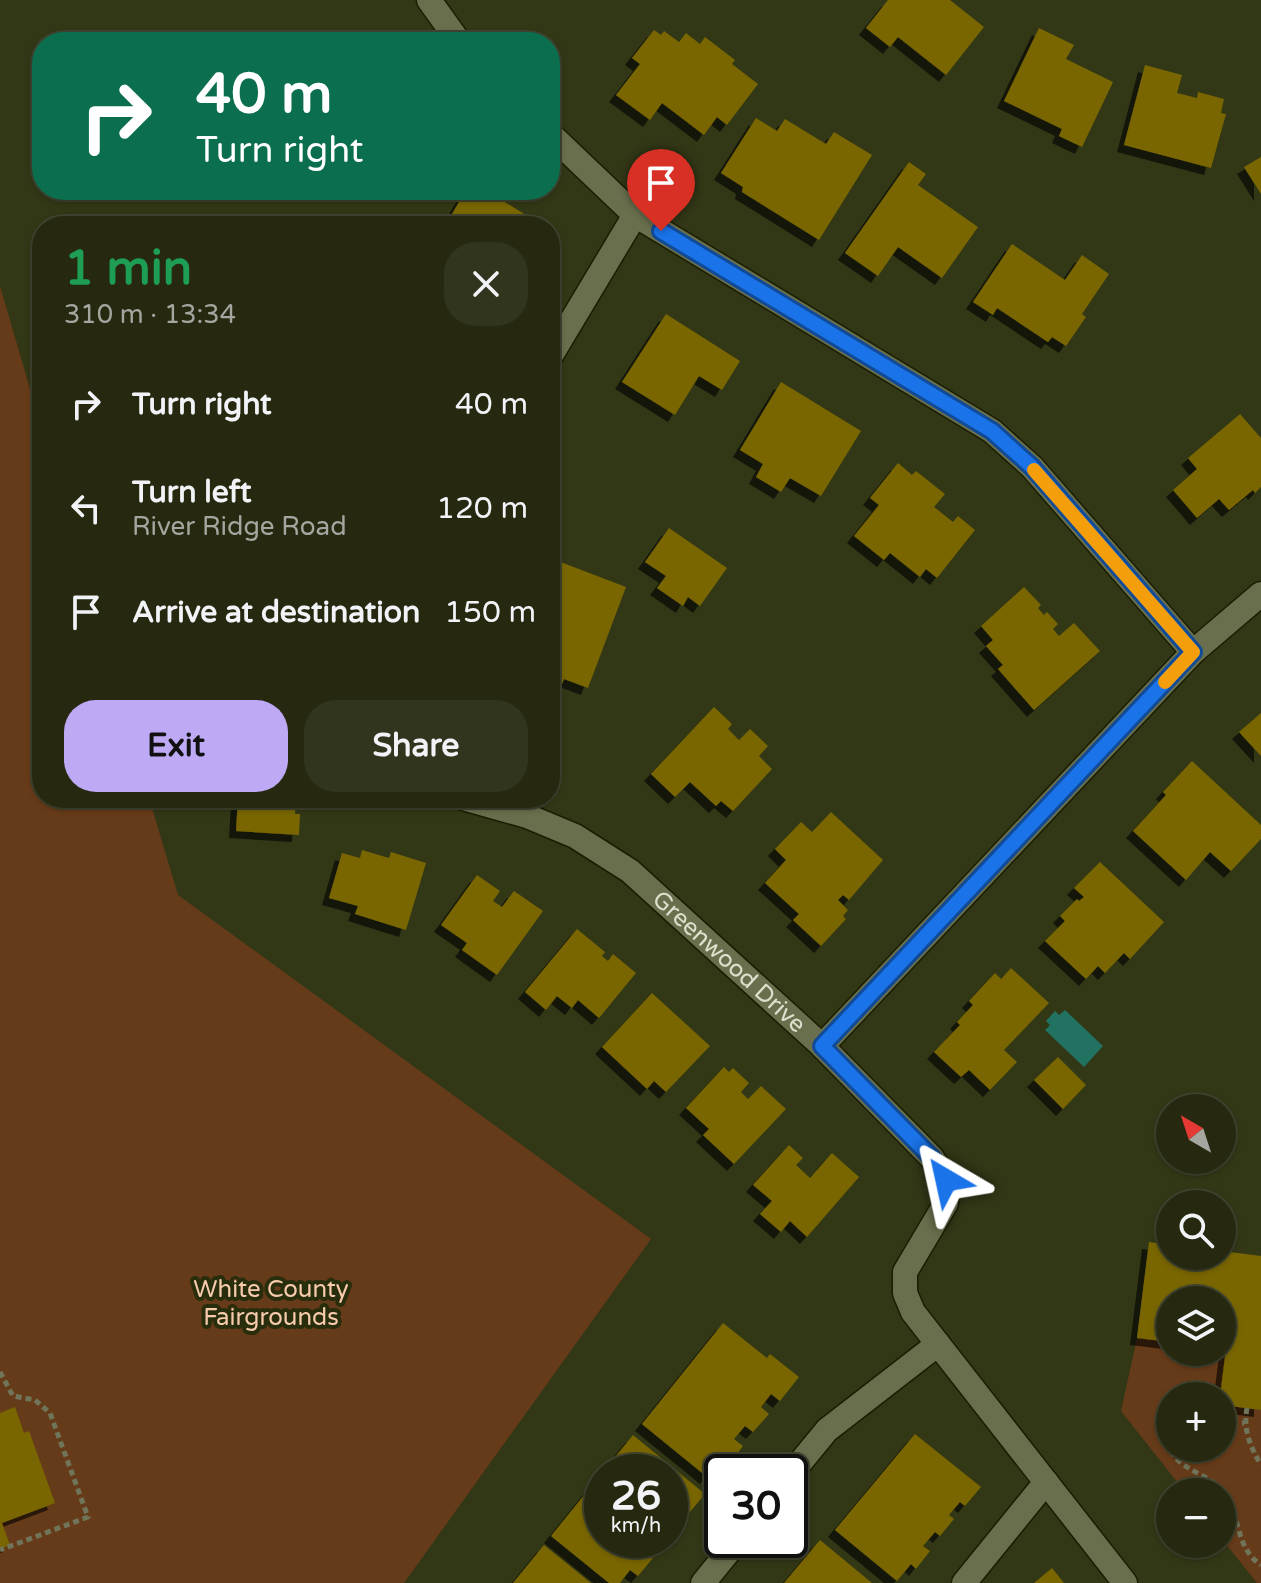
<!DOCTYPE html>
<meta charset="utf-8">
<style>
body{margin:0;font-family:"Varela Round",sans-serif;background:#32351e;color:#f1f3f6;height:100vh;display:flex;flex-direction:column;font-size:30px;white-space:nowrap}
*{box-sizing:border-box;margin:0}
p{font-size:26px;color:#a4a69f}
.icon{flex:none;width:44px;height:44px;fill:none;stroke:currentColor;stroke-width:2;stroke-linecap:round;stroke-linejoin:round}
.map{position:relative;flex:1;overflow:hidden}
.sheet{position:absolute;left:32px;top:216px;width:528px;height:592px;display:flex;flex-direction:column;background:#262910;border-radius:32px;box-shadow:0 2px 6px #0004,0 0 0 2px #424530}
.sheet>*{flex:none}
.hud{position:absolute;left:32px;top:32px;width:528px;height:168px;border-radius:32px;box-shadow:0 2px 6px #0004,0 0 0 2px #424530;background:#0b6e4f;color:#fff;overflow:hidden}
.needle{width:52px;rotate:321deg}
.tools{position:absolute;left:1156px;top:1094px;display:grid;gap:16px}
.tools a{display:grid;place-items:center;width:80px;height:80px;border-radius:50%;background:#262910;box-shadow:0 2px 6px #0004,0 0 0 2px #424530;font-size:40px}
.speed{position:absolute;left:584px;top:1454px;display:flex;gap:16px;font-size:40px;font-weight:700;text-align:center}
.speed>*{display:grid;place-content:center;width:104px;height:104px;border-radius:50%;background:#262910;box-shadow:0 2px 6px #0004,0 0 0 2px #424530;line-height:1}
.speed small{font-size:20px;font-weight:400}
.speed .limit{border:4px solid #111;border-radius:12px;background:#fff;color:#111}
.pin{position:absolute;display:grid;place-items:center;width:68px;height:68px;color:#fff;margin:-82px -34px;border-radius:50% 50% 50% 0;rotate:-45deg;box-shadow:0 0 8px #0007}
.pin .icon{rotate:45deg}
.me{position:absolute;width:88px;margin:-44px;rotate:324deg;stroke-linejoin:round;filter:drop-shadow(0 0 6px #0008)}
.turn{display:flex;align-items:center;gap:28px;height:168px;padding:0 32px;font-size:36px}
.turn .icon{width:104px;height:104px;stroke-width:2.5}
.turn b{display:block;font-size:56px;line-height:68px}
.round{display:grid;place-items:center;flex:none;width:84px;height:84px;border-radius:32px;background:#32351e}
.summary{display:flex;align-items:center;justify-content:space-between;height:136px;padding:0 32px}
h1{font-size:48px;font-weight:700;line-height:60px;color:#1e9e55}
.primary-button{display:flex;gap:16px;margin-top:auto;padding:16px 32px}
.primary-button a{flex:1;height:92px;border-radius:32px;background:#bea9f5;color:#111;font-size:32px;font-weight:700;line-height:92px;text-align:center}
.primary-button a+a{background:#32351e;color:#f1f3f6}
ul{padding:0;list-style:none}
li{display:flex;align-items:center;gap:24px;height:104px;padding:0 32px}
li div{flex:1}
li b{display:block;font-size:30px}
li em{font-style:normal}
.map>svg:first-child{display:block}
</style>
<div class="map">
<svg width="1261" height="1583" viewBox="0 0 1261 1583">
<defs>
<filter id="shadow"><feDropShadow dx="-7" dy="7" stdDeviation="0" flood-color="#0009"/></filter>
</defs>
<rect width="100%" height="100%" fill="#323716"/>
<g fill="#663b19">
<polygon points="0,286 42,430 42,798 149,798 178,895 651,1239 404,1583 0,1583"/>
<polygon points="1137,1338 1170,1342 1170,1352 1222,1352 1222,1348 1226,1349 1220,1396 1170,1396 1170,1448 1222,1448 1222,1405 1261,1410 1261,1583 1257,1583 1222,1539 1222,1492 1185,1492 1121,1411"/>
</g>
<polygon fill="#227262" points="1065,1010 1103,1046 1084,1067 1045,1030 1050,1025 1046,1021 1055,1011 1059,1015"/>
<g fill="#796600" filter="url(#shadow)">
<polygon points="888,0 950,0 984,27 946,75 898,37 890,47 866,28"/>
<polygon points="1039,28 1074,45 1066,59 1113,82 1082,147 1059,136 1062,129 1004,101"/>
<polygon points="654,30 661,35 664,31 679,42 686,33 700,44 705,37 735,60 732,64 758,84 727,125 717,117 704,135 662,103 650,120 616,95 640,64 632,58"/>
<polygon points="1145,65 1182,75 1177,93 1197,98 1198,92 1224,99 1221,113 1226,114 1211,168 1124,145"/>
<polygon points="756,118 777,131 785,119 826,144 834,132 872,155 819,240 742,192 743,187 721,173"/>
<polygon points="1261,157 1261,194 1244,167"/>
<polygon points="909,162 926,174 918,185 978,227 942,278 898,247 878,276 845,253"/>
<polygon points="466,190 485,190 531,218 526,226 445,226"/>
<polygon points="1012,244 1065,280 1082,255 1109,274 1082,314 1086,317 1066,346 1052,337 1048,342 997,308 993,315 973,302"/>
<polygon points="666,314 740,361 722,390 699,376 675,415 622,382"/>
<polygon points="781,382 861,431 821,496 790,478 781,492 756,477 763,464 740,450"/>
<polygon points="1240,414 1261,438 1261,487 1255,493 1253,490 1229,510 1219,499 1197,518 1173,490 1197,469 1188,458"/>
<polygon points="898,463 912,475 916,471 945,494 934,507 953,522 958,516 975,530 937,578 926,569 920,577 890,553 884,560 854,536 879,505 870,498"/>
<polygon points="669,528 727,568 700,606 688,597 683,606 657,588 666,576 645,562"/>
<polygon points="550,558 626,587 588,688 564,679 560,689 550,686"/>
<polygon points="1024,587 1041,605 1038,608 1044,615 1047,612 1058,624 1053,629 1059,636 1074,623 1100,651 1034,710 998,669 1003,665 986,646 993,640 981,626"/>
<polygon points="714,707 732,724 728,729 739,740 750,729 768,746 759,756 772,769 733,811 721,801 716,806 690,782 675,797 651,774"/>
<polygon points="1261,713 1261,756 1239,732"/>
<polygon points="1192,761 1261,825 1261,839 1231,871 1210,852 1186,880 1133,831 1166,795 1163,792"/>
<polygon points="238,798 296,798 295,814 300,814 299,835 236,831"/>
<polygon points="831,812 883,860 849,900 843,895 838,900 848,910 843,916 846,919 821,946 793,920 799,914 765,883 786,860 775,849 801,822 812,832"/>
<polygon points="362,850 389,858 391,852 426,863 406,930 355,914 358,906 329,898 342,853 360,858"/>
<polygon points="1100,862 1164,922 1130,959 1124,953 1105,973 1098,966 1086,979 1045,941 1065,921 1060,916 1077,899 1079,901 1084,897 1074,888"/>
<polygon points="477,875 500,891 493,901 502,907 514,891 543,911 497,975 462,950 467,943 441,925"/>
<polygon points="577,929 605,952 602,956 608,961 613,954 636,973 599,1018 578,1000 572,1008 557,996 546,1010 525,992"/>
<polygon points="1011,968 1049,1003 1004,1050 1017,1062 990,1090 969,1070 961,1077 934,1052 960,1025 957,1022 973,1005 969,1001 995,973 1001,979"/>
<polygon points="652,993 710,1046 666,1092 654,1081 647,1089 602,1047"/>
<polygon points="1058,1057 1086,1085 1063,1109 1034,1080"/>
<polygon points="724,1067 729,1072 733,1068 749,1083 741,1092 748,1099 761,1086 786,1109 734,1164 703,1135 709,1129 686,1108"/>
<polygon points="789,1145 803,1158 796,1165 810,1178 832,1153 859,1177 807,1237 790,1221 781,1232 760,1214 772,1201 753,1185"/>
<polygon points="1149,1242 1170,1245 1170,1256 1222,1256 1222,1251 1261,1256 1261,1410 1222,1405 1220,1396 1226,1349 1222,1348 1222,1300 1170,1300 1170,1342 1137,1338"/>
<polygon points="723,1323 767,1358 770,1354 799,1377 780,1401 771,1394 761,1407 769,1414 753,1432 745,1426 734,1439 743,1446 729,1465 721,1459 707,1477 642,1424"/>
<polygon points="15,1407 24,1433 29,1431 55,1503 2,1523 10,1545 0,1549 0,1413"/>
<polygon points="915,1434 981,1487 965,1506 960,1502 949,1515 954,1519 940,1536 935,1532 923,1546 930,1551 916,1569 911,1564 897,1581 835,1530"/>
<polygon points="633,1435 705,1494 689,1513 681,1506 671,1519 678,1525 670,1535 670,1472 603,1472"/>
<polygon points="602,1473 602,1540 652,1540 644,1551 653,1558 638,1576 630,1570 620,1583 609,1583 551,1536"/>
<polygon points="820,1540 872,1583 784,1583"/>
<polygon points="544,1545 591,1583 513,1583"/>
<polygon points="1052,1568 1064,1583 1034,1583"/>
</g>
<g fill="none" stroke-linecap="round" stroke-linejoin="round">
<defs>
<g id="street">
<polyline points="429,0 459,42"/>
<polyline points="550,134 635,215 992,431 1032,467 1193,652"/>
<polyline points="550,357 635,215"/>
<path id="s1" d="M463,798L527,816L575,836L630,871L822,1046L932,1158L946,1180V1203L905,1272V1293L913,1312L1125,1583"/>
<polyline points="822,1046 1193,652 1261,594"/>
<polyline points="790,1475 827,1430 938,1344"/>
<polyline points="703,1583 738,1540"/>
<polyline points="964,1583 1046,1482"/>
</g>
</defs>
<use href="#street" stroke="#1a1e00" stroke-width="27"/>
<g stroke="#707559" stroke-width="5" stroke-dasharray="6 4" stroke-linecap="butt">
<polyline points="0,1372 13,1396 35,1400 50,1413 88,1517 0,1550"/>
<path d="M1247,1408C1243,1430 1250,1446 1261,1465"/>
<polyline points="1222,1424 1244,1423"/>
<path d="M1170,1431C1161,1469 1207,1469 1224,1493C1241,1516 1235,1548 1261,1565"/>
</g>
<use href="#street" stroke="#696f4d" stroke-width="24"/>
</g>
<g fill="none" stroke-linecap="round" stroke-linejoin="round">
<defs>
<polyline id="route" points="661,231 992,431 1032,467 1193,652 822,1046 932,1158 946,1180"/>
</defs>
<use href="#route" stroke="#114b97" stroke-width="20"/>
<use href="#route" stroke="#1a73e8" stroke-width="14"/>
<polyline stroke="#f59e0b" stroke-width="14" points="1034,470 1193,652 1165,682"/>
</g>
<g text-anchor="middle" stroke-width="8" stroke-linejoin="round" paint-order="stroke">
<g font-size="24" fill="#dce0cd" stroke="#282d0b">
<text dy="8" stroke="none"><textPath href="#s1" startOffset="318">Greenwood Drive</textPath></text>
</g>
<g font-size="24" fill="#f8cbac" stroke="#282d0b">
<text x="271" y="1297">White County<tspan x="271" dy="28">Fairgrounds</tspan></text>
</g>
</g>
</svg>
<div class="tools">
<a><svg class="needle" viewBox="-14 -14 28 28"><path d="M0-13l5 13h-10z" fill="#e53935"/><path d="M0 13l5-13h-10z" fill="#a4a69f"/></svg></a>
<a><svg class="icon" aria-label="search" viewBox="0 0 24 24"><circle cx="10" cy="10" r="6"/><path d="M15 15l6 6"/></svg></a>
<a><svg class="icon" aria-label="layers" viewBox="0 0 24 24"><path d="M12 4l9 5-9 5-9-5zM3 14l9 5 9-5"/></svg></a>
<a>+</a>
<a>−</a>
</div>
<div class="speed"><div>26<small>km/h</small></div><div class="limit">30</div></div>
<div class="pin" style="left:661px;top:231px;background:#d93025"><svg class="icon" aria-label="arrive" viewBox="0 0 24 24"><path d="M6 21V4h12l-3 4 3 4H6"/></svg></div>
<svg class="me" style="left:946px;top:1180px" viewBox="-20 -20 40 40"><path d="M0-17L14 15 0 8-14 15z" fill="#1a73e8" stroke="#fff" stroke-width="4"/></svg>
<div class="hud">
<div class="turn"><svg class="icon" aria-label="right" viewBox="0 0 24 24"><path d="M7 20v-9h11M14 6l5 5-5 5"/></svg><div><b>40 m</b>Turn right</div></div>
</div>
<section class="sheet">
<div class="summary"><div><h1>1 min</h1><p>310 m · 13:34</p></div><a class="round"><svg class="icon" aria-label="close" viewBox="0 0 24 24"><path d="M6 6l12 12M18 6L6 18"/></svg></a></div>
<ul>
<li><svg class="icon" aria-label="right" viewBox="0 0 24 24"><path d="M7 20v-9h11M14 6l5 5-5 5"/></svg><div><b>Turn right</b></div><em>40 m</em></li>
<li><svg class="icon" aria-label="left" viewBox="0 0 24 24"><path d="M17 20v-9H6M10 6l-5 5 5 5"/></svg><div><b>Turn left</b><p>River Ridge Road</p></div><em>120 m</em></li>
<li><svg class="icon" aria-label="arrive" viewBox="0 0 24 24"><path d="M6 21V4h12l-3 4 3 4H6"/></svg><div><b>Arrive at destination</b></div><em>150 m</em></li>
</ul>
<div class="primary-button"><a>Exit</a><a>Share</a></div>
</section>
</div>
